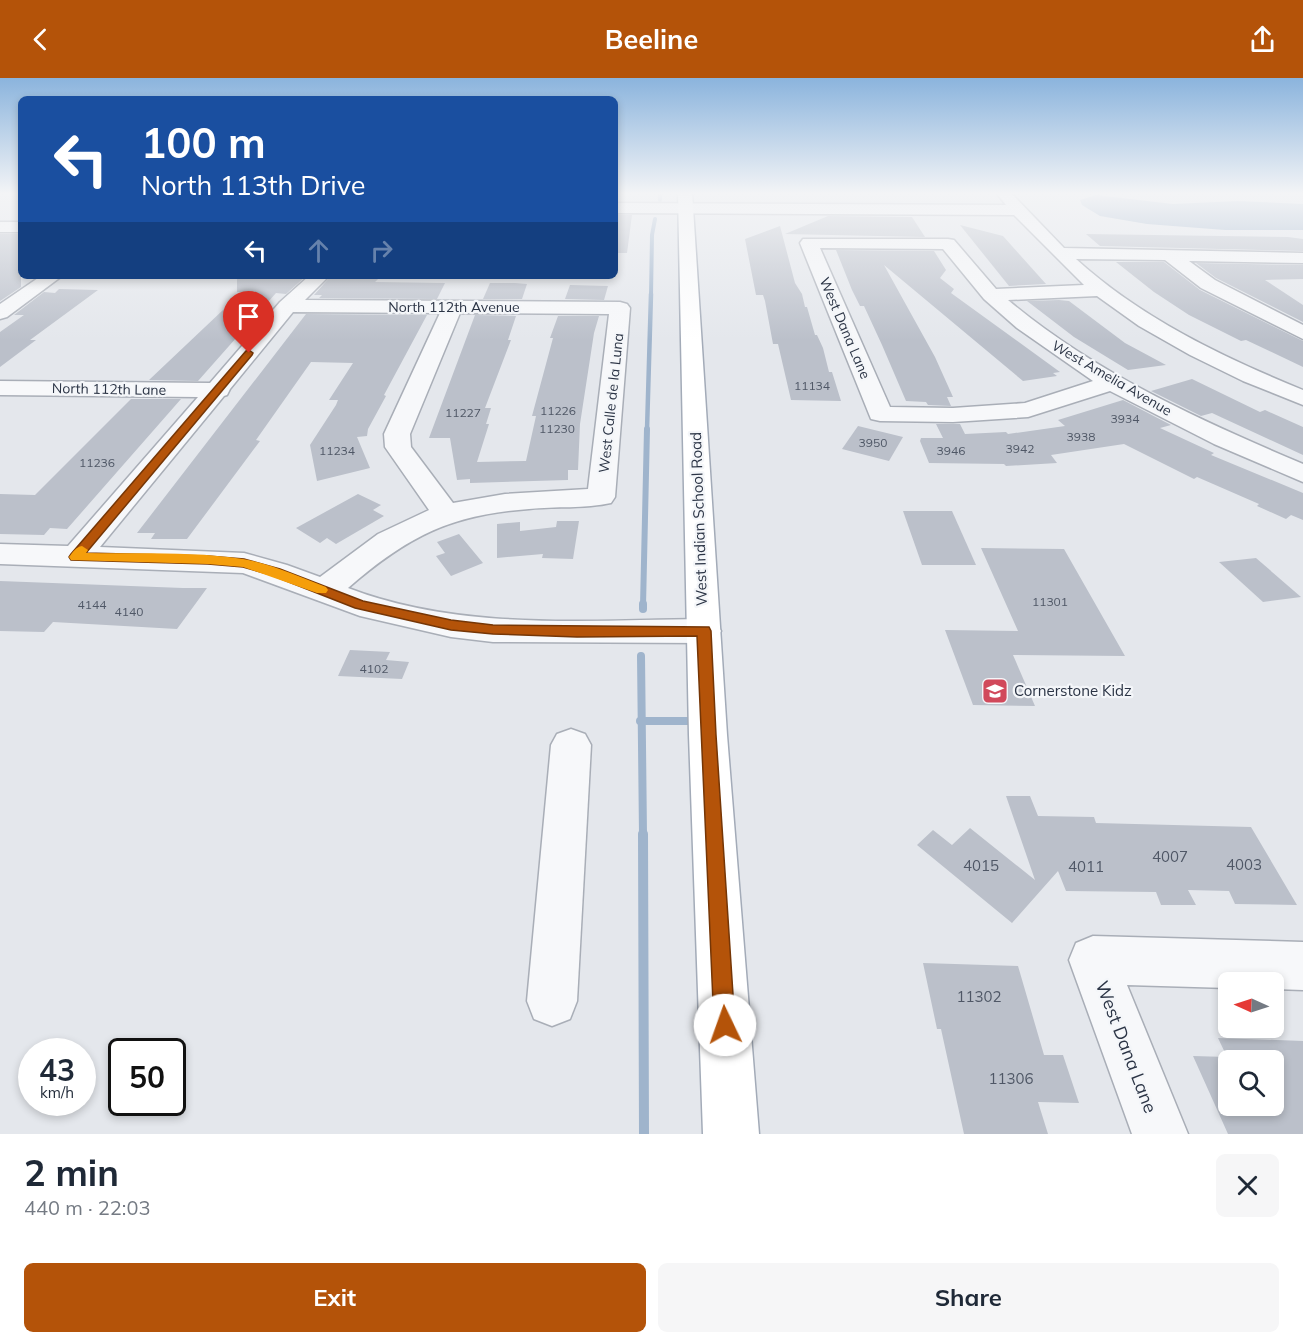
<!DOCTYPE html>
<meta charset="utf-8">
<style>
body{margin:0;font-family:Mulish,sans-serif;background:#f6f6f7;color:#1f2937;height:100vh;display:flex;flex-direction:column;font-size:22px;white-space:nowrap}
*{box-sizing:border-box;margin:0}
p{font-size:20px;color:#747a83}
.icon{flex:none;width:33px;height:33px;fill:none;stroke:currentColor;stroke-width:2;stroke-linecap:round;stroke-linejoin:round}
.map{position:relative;height:1056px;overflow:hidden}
.side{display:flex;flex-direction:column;background:#fff;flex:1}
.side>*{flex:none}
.banner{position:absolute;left:18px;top:18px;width:600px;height:183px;border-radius:9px;box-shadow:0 3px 9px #0003;background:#1a4fa0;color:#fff;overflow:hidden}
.needle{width:39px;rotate:273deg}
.tools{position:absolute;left:1218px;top:894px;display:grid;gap:12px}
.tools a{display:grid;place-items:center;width:66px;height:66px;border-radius:9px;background:#fff;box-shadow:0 3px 9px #0003;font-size:30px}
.speed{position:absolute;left:18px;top:960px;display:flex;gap:12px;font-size:30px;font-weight:700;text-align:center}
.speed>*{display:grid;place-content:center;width:78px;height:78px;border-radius:50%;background:#fff;box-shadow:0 3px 9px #0003;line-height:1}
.speed small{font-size:15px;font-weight:400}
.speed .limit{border:3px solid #111;border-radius:9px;background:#fff;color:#111}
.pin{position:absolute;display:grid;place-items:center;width:51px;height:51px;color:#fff;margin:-62px -26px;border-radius:50% 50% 50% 0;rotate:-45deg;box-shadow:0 0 6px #0007}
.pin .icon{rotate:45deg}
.me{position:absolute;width:66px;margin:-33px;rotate:357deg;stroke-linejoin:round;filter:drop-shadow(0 0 4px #0008)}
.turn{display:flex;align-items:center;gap:21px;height:126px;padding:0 24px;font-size:27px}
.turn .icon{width:78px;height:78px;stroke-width:2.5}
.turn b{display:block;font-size:42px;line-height:51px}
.lanes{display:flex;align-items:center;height:57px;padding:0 24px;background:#0003;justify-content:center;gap:30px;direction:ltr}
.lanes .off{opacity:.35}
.round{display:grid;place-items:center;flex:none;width:63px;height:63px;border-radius:9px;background:#f6f6f7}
.overview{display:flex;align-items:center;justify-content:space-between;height:102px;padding:0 24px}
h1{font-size:36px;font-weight:700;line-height:45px}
.action{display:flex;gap:12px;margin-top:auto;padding:12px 24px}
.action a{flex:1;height:69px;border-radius:9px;background:#b45309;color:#fff;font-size:24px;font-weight:700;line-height:69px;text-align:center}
.action a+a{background:#f6f6f7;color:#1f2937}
header{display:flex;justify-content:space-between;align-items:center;height:78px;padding:0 24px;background:#b45309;color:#fff;font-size:27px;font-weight:700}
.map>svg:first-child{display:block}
</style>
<header><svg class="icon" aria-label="back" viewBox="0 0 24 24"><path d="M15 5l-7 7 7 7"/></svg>Beeline<svg class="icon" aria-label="share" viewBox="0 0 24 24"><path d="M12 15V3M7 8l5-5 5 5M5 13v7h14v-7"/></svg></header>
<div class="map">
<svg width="1303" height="1056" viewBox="0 0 1303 1056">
<rect width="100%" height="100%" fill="#e4e7ec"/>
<polygon fill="#9fb4cc" points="1096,117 1173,126 1238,123 1303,126 1303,152 1225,152 1147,146 1100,138 1082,127 1080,122"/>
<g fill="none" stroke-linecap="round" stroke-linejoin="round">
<g stroke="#9fb4cc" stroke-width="4">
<polyline points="660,114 660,122"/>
<polyline points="651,218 652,157 655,141"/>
</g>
<polyline stroke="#9fb4cc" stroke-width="4.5" points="647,352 651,216"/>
<polyline stroke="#9fb4cc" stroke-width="6" points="643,528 647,351"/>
<g stroke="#9fb4cc" stroke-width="8">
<polyline points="643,531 643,526"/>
<polyline points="641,578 643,757"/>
<polyline points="640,643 696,643"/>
</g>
<polyline stroke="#9fb4cc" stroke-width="10" points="643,756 644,1056"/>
</g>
<g fill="#bbc0ca" fill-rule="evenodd">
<polygon points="615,137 632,137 627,175 615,175"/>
<polygon points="828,138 912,139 925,159 785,156"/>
<polygon points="960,147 1003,158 1046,206 1009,208"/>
<polygon points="780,148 795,205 802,216 805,229 807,229 815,257 817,257 823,270 829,294 832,294 841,323 791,322 778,266 773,266 765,223 763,217 756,217 745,161"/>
<polygon points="0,156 21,156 21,209 0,223"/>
<polygon points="1086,156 1288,159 1303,161 1303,173 1100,168"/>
<polygon points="836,172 934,173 946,192 940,200 954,211 951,215 1060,294 1053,295 1057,298 1023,303 884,187 935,279 953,319 947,319 951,328 928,327 926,324 906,323 882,267 864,228 860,228 852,212"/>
<polygon points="1116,184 1164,184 1200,212 1303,263 1303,289 1246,262 1241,263 1189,237 1154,214"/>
<polygon points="1196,185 1303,187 1303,201 1265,202 1303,227 1303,244 1216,200"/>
<polygon points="237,198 306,198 286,216 276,215 198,303 149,302 242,214 237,214"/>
<polygon points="331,198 381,198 375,204 445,205 437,221 319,220 322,217 314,217"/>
<polygon points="490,205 515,205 527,206 522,221 483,221"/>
<polygon points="570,207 608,208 604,222 565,221"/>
<polygon points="59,211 98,212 30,262 36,262 0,289 0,254 24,237 14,237 44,214 55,215"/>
<polygon points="1059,222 1069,223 1125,265 1166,287 1128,292 1074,259 1027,223"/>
<polygon points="306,236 427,237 384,317 386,318 368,351 367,358 357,359 370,390 317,403 310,367 336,327 338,322 329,322 353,285 311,284 256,362 260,363 187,461 151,461 155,455 137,455"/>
<polygon points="475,237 516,238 508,262 511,262 485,330 491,330 486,346 489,346 477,384 526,383 536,338 532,338 553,260 550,260 558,238 599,238 594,255 580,346 578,392 568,392 568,402 470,405 470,401 457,402 450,360 429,360"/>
<polygon points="1192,301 1260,334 1265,332 1303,349 1303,377 1212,335 1201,338 1151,313"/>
<polygon points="131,321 181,321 67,451 50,450 44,457 0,456 0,416 35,417"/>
<polygon points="1123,322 1171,347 1160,350 1214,375 1211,377 1303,415 1303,442 1291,437 1286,441 1257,428 1259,426 1197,399 1194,401 1124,366 1051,377 1057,385 1006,388 1004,386 929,385 920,363 921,360 943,360 936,346 960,346 965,356 1006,354 1008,356 1065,348 1058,342"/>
<polygon points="858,348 903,359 889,383 842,371"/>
<polygon points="358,416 381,427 373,432 384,438 336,466 327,460 320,465 296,450"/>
<polygon points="903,433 952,433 976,487 922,487"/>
<polygon points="557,443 579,443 573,481 542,480 543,476 497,480 497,446 520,444 520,453 556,449"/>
<polygon points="459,456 483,485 451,498 436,478 445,475 437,464"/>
<polygon points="981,470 1064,471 1125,578 1013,577 1035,628 973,627 945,552 1018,553"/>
<polygon points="1256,480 1301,519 1263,524 1219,484"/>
<polygon points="0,503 183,510 207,510 177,551 53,544 44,554 0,553"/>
<polygon points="350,572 390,574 386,582 409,584 402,601 338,598"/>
<polygon points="1006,718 1030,718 1038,738 1094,739 1096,745 1251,749 1297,827 1235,826 1229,813 1188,812 1196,827 1161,827 1156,814 1066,813 1058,793 1012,845 917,767 933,752 952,767 970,750 1035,802"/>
<polygon points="923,885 1018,888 1044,977 1063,977 1079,1025 1038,1024 1048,1056 964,1056 941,951 937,951"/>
<path d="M1218,960L1303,963V1056H1228L1193,978L1227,979ZM1228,982H1274V1028H1228Z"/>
</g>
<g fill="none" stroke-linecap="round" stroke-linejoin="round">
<defs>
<g id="minor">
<path d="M1000,114H1010L1064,170L1303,175V185L1189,183L1215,202L1303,247V261L1201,210L1165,182L1076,181C1141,240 1222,279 1303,312V327L1243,303L1190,277L1139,248L1097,218L1008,222C1095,295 1199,342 1303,386V404L1214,366L1110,313L1028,339L953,344L880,343L871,341L800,165L803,161H948L954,162L996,211L1084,207L1014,137L615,135V125L1006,127L998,117ZM820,170L943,171L984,221L1017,250L1093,303L1025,325L953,330L890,329Z"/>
<rect x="0" y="144" width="21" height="10"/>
<polygon points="41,198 62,198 7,239 0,241 0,226"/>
<path d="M309,198H329L305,222L620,224L627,226L630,230L615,419L611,425C585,431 555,428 529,431C449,437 407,459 348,510C460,553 586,542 704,541L716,545L721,553L716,561L704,565L493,564L451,559L360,538L243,495L0,486V466L68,468L198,319L0,317V303L210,305L280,224ZM293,234L440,235L384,356L385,369L429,432L378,456L320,499L287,487L244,475L100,469L224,318L227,317L230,311ZM460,235L609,236L588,411L505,416L453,425L411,369L410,356Z"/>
<polygon points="571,651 585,656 591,667 577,923 570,941 552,948 534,941 527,923 551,667 557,656"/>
<polygon points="1093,858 1303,864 1303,912 1274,911 1274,904 1228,904 1228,910 1127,907 1188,1056 1132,1056 1069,882 1076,865"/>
</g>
<polygon id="major" points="678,114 692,114 727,657 759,1056 703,1056 689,657"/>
</defs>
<use href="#minor" stroke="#a9aeb7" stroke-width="3"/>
<use href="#major" stroke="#a3abb8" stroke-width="3"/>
<use href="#minor" fill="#f7f8fa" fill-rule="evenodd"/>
<use href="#major" fill="#fff" fill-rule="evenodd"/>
</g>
<linearGradient id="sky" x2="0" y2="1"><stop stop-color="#8bb4dd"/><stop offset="0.44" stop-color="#f3f4f6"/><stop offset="1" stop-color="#f3f4f6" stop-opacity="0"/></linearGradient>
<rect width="1303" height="262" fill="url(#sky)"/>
<polygon fill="#b45309" stroke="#753606" stroke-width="1.5" points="249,272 253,275 252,277 86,475 208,478 244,481 280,491 363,523 451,542 493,547 709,549 711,553 716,657 735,947 732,955 725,958 717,955 714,947 697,558 577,559 493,556 451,552 355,530 271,497 243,489 208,486 71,482 69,479 71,476 246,273"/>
<path fill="#f59e0b" d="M82,468L88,472L86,475C137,476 192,473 243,481C272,486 299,499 326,509L328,512L326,515H317L243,489L208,486L71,482L69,479C73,474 76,469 82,468Z"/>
<defs>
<symbol id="school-square" viewBox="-11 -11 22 22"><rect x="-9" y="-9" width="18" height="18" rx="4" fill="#d1495b" stroke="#f4f6f9"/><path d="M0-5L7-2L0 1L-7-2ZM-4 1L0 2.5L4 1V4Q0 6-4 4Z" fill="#fff"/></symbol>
</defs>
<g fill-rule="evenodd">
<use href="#school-square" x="980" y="598" width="30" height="30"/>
</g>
<g text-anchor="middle" stroke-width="4.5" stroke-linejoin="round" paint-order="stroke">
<g font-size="12" fill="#4f5766">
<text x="812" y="312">11134</text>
<text x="558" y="337">11226</text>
<text x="463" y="339">11227</text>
<text x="1125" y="345">3934</text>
<text x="557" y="355">11230</text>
<text x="1081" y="363">3938</text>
<text x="873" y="369">3950</text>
<text x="1020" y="375">3942</text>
<text x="337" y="377">11234</text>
<text x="951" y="377">3946</text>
<text x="97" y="389">11236</text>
<text x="1050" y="528">11301</text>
<text x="92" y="531">4144</text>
<text x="129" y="538">4140</text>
<text x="374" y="595">4102</text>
</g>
<g font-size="14" fill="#2b3445" stroke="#f4f6f9">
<text x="454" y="234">North 112th Avenue</text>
<text transform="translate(845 250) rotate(67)" y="5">West Dana Lane</text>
<text transform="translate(1112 300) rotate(30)" y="5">West Amelia Avenue</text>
<text transform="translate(109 311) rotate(1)" y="5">North 112th Lane</text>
<text transform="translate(611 325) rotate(-84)" y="5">West Calle de la Luna</text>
</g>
<g font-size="15" fill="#2b3445" stroke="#f4f6f9">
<text transform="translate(699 441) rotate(-92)" y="5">West Indian School Road</text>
</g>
<g font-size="15" fill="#2b3445" stroke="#f4f6f9" text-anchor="start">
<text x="1014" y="618">Cornerstone Kidz</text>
</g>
<g font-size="15" fill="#4f5766">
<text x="1170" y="784">4007</text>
<text x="1244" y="792">4003</text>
<text x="981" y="793">4015</text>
<text x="1086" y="794">4011</text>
<text x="979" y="924">11302</text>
<text x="1011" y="1006">11306</text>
</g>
<g font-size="18" fill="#2b3445" stroke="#f4f6f9">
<text transform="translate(1126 969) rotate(69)" y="6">West Dana Lane</text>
</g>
</g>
</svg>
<div class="tools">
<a><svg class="needle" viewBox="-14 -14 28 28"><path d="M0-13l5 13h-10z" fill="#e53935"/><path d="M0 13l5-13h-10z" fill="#747a83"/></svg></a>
<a><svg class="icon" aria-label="search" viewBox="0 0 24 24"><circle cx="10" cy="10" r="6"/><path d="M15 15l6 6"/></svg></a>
</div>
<div class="speed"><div>43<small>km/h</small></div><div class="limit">50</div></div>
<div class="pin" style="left:249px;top:275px;background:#d93025"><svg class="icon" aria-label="arrive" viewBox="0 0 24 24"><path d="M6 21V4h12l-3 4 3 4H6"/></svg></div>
<svg class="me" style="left:725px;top:947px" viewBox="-20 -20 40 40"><circle r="19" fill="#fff"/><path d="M0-13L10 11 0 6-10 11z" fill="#b45309"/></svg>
<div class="banner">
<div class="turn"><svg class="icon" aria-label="left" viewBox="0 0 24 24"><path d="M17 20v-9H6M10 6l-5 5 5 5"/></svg><div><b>100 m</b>North 113th Drive</div></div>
<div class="lanes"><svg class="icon" aria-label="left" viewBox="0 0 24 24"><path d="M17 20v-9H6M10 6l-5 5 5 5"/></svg><svg class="icon off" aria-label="ahead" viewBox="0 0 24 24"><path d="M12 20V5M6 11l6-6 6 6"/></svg><svg class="icon off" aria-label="right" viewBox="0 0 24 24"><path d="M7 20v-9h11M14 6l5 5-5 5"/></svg></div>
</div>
</div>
<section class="side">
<div class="overview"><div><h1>2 min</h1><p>440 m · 22:03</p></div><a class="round"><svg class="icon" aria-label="close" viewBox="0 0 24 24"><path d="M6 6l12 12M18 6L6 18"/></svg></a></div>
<div class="action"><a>Exit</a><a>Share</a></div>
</section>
